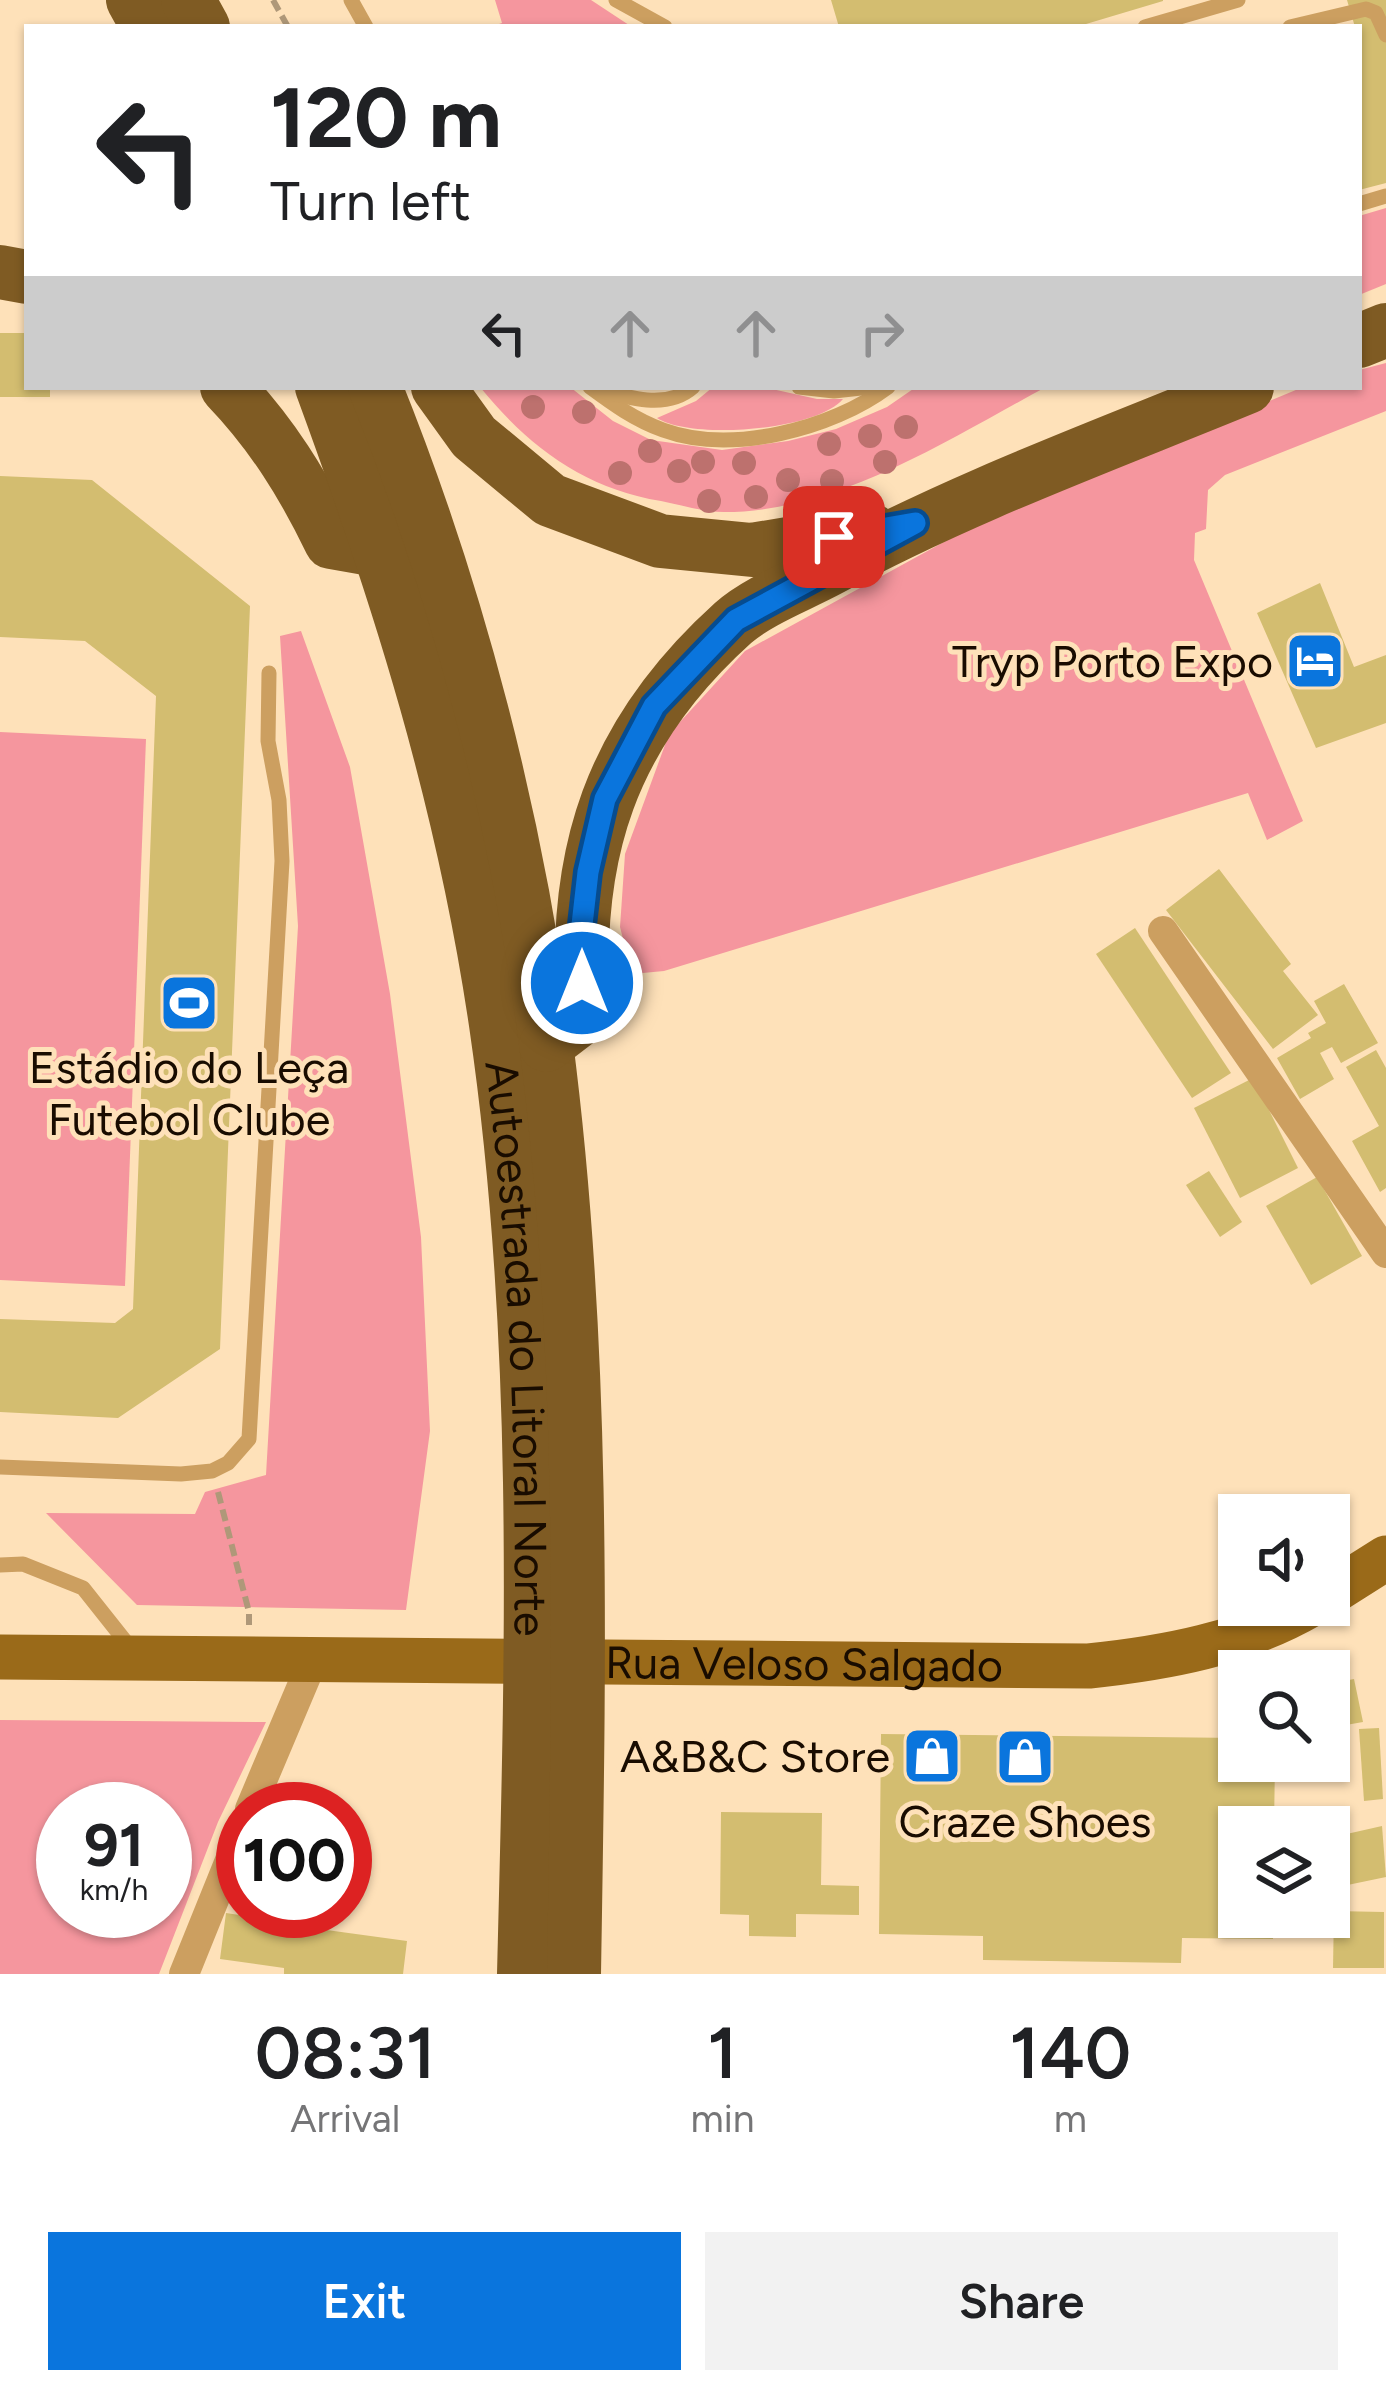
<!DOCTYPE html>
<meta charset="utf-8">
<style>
body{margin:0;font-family:Figtree,sans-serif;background:#f2f2f2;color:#202124;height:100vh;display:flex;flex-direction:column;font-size:45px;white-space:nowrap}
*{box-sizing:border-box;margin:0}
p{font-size:39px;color:#757577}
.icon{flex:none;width:66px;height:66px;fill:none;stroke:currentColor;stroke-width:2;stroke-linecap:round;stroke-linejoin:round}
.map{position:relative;height:1974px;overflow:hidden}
.drawer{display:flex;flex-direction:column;background:#fff;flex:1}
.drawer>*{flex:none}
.hud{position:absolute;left:24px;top:24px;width:1338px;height:366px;border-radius:0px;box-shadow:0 3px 9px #0004;background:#fff;color:#202124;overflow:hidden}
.tools{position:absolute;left:1218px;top:1494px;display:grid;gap:24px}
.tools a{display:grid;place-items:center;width:132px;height:132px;border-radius:0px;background:#fff;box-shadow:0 3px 9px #0004;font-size:60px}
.speed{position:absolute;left:36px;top:1782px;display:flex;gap:24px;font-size:60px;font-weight:700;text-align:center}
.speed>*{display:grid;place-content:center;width:156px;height:156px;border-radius:50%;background:#fff;box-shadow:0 3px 9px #0004;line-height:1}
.speed small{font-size:30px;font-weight:400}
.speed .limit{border:18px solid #d22;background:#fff;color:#111}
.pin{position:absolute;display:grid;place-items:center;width:102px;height:102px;color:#fff;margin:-51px;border-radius:24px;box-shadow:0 6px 18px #0006}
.me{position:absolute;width:132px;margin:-66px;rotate:0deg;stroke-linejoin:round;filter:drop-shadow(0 0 9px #0008)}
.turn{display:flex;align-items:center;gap:42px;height:252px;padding:0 48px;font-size:54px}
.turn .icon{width:156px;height:156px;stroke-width:2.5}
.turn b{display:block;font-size:84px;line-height:102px}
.lanes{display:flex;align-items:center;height:114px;padding:0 48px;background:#0003;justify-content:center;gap:60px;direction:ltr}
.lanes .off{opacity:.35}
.eta{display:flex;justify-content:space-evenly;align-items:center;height:204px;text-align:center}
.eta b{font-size:72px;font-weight:600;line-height:84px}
.primary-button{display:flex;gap:24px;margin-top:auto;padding:24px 48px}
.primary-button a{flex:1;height:138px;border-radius:0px;background:#0a75dd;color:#fff;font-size:48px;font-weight:600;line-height:138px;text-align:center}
.primary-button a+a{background:#f2f2f2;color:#202124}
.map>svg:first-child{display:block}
</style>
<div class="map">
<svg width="1386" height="1974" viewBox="0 0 1386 1974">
<rect width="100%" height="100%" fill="#fee1b9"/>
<g fill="#f5969e" fill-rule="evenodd">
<polygon points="495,0 591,0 632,27 490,27 502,23"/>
<polygon points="1386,208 1386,284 1359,295 1359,216"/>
<polygon points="1386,363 1386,411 1225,475 1208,490 1206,529 1195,533 1194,560 1303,821 1267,840 1248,793 664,971 632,974 620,927 625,854 669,734 745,651 984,520 1303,387 1359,387 1359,370"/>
<path d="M480,387H570L613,421L651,440L722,450L788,441L836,429L887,407L916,387H1046C949,439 838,512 724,512C703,512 681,505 661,501C584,488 529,447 480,387Z"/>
<path d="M713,387H763L817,399H843C816,431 691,440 657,418L696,401Z"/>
<polygon points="301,631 350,767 390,994 421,1237 430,1431 406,1610 137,1605 46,1513 195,1514 205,1492 266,1475 298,926 280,636"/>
<polygon points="0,732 146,739 125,1286 0,1280"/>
<path d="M0,1720L266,1722L218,1822L159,1974H0ZM165,1809V1911H63V1809Z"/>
</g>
<g fill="#d3bd70">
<polygon points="831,0 1163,0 1163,1 1076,27 962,27 961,24 839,27"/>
<polygon points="1347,0 1386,0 1386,183 1359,190 1359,27 1355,27"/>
<polygon points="0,333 27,333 27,387 50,387 50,397 0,397"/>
<polygon points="0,476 92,480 250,606 220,1349 118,1418 0,1412 0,1319 115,1323 133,1309 156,696 85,641 0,637"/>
<polygon points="1320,583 1354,667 1386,655 1386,723 1316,748 1257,613"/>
<polygon points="1219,869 1291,964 1283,971 1318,1015 1273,1049 1166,910"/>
<polygon points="1135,928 1231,1073 1192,1098 1096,954"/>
<polygon points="1344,984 1378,1043 1341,1063 1332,1047 1320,1053 1334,1079 1300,1099 1277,1058 1311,1038 1308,1033 1326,1023 1314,1001"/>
<polygon points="1376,1050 1386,1068 1386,1188 1380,1192 1352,1141 1379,1126 1346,1067"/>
<polygon points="1253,1078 1298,1168 1240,1198 1194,1108"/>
<polygon points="1209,1171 1242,1222 1220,1237 1186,1185"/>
<polygon points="1317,1177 1362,1256 1311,1285 1266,1206"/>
<polygon points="1354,1679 1363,1722 1329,1728 1329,1684"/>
<polygon points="1379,1728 1383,1799 1364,1801 1359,1729"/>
<polygon points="881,1734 1239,1738 1239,1761 1275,1761 1274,1827 1239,1827 1239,1917 1273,1917 1273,1939 1182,1938 1181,1963 983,1960 983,1936 879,1934"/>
<polygon points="721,1812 822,1813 821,1885 859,1886 859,1915 796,1914 796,1937 749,1936 749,1915 720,1914"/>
<polygon points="1382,1826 1386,1877 1338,1887 1329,1838"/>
<polygon points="247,1911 292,1911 290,1925 407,1941 403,1974 284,1974 284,1968 220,1959 226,1913 246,1916"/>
<polygon points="1334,1911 1384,1912 1384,1968 1333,1968"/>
</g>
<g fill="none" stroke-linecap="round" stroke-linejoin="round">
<g stroke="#af9879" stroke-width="6" stroke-dasharray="12 6" stroke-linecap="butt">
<polyline points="273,0 288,27"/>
<polyline points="218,1492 249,1612 249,1625"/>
</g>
<g stroke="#cc9f60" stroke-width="15">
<polyline points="351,0 366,27"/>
<polyline points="616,0 665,27"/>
<polyline points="1145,27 1238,0"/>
<polyline points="1290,27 1366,9 1376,13 1386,35"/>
<polyline points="1359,204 1386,196"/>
<path d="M590,387C613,404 635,420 663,430C731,455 832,429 888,387"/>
<polyline points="799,387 834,391 870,387"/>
<path d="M600,390C630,398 667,410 693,387"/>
<polyline points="0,1467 181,1474 212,1471 228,1463 249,1439 282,861 279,800 268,741 269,673"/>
<polyline points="0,1565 23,1564 83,1588 133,1651"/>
</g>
<g stroke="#cc9f60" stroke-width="30">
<polyline points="1163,931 1386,1253"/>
<polyline points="250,1809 313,1660"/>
<polyline points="184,1974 243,1828"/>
</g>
<g stroke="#9a6a19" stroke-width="45">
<polyline points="1329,1594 1386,1558"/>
<path id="s1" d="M0,1657L1089,1666C1165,1658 1243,1644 1310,1605"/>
</g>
<g stroke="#7f5b23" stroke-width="54">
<polyline points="133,0 148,27"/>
<polyline points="188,0 203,27"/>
<polyline points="0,272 27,277"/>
<polyline points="1359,341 1386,330"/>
<path d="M227,387C272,434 303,484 331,542L382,551"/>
<path id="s2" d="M322,387C400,599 463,800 496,1024C542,1338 532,1658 524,1974"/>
<path d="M375,387C459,595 517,821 546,1043C586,1352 579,1663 574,1974"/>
<polyline points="438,387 474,437 550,500 660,541 752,550 871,530"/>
<path d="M546,1045L584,1016C571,855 611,733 733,623C758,601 798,586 828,570C962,497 1106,445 1247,387"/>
</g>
</g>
<g fill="#bd716e">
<circle cx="533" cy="407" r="12"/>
<circle cx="584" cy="412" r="12"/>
<circle cx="906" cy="427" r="12"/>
<circle cx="870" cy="436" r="12"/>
<circle cx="829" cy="444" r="12"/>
<circle cx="650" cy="451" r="12"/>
<circle cx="703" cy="462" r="12"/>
<circle cx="885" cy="462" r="12"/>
<circle cx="744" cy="463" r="12"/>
<circle cx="679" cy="471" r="12"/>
<circle cx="620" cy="473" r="12"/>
<circle cx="788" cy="480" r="12"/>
<circle cx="832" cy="481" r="12"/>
<circle cx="756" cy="497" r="12"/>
<circle cx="709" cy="501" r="12"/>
</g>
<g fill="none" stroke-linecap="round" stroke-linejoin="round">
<defs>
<polyline id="route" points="582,983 579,951 588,872 605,799 654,706 736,620 915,523 834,537"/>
</defs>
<use href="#route" stroke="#064c90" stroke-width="30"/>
<use href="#route" stroke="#0a75dd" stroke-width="21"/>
</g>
<defs>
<symbol id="hotel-square" viewBox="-11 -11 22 22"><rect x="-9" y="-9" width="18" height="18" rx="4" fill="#0a75dd" stroke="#fee1b9"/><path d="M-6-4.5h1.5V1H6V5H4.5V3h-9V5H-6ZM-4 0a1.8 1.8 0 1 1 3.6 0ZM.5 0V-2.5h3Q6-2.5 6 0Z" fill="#fff"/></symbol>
<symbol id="stadium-square" viewBox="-11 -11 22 22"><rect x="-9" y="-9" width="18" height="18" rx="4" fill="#0a75dd" stroke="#fee1b9"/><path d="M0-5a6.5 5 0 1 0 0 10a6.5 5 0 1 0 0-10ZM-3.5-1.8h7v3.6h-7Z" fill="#fff"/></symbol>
<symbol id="shop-square" viewBox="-11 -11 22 22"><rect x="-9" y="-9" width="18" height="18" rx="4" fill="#0a75dd" stroke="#fee1b9"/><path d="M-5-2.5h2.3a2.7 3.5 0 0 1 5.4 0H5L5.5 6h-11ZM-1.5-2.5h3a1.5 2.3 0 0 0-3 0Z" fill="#fff"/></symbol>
</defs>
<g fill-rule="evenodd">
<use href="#hotel-square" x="1282" y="628" width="66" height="66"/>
<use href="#stadium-square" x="156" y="970" width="66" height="66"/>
<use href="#shop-square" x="899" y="1723" width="66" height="66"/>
<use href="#shop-square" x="992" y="1724" width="66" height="66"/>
</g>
<g text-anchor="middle" stroke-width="10" stroke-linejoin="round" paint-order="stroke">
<g font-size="45" fill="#190c00" stroke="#fee1b9" text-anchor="end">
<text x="1273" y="677">Tryp Porto Expo</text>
<text x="189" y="1083" text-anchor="middle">Estádio do Leça<tspan x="189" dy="52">Futebol Clube</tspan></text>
<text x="890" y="1772">A&amp;B&amp;C Store</text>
<text x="1025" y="1837" text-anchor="middle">Craze Shoes</text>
</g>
<g font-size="45" fill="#190c00" stroke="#fee1b9">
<text dy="16" stroke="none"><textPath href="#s2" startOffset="987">Autoestrada do Litoral Norte</textPath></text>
<text dy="16" stroke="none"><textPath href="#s1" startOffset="804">Rua Veloso Salgado</textPath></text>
</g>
</g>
</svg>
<div class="tools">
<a><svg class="icon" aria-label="sound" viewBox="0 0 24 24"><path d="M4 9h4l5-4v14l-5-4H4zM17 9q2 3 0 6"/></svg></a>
<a><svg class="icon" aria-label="search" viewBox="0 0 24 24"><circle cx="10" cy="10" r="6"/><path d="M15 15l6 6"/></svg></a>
<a><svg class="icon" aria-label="layers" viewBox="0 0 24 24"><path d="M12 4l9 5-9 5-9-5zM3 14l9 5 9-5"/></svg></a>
</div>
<div class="speed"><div>91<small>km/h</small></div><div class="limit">100</div></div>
<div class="pin" style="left:834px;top:537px;background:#d93025"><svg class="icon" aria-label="arrive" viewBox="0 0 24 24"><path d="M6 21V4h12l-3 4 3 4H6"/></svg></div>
<svg class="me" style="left:582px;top:983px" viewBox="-20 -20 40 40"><circle r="17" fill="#0a75dd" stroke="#fff" stroke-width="3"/><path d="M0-11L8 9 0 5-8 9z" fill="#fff"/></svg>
<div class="hud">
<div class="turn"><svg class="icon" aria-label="left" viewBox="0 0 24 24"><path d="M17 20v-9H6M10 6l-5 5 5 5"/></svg><div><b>120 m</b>Turn left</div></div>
<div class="lanes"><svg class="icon" aria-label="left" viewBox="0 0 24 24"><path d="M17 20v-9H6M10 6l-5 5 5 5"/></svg><svg class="icon off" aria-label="ahead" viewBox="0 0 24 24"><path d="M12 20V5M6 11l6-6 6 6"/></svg><svg class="icon off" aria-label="ahead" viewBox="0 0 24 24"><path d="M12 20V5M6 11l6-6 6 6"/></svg><svg class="icon off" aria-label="right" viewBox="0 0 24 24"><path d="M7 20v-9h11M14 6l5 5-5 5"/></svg></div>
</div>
</div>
<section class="drawer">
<div class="eta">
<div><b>08:31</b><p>Arrival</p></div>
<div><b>1</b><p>min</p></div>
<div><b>140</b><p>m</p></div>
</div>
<div class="primary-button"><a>Exit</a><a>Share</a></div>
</section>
